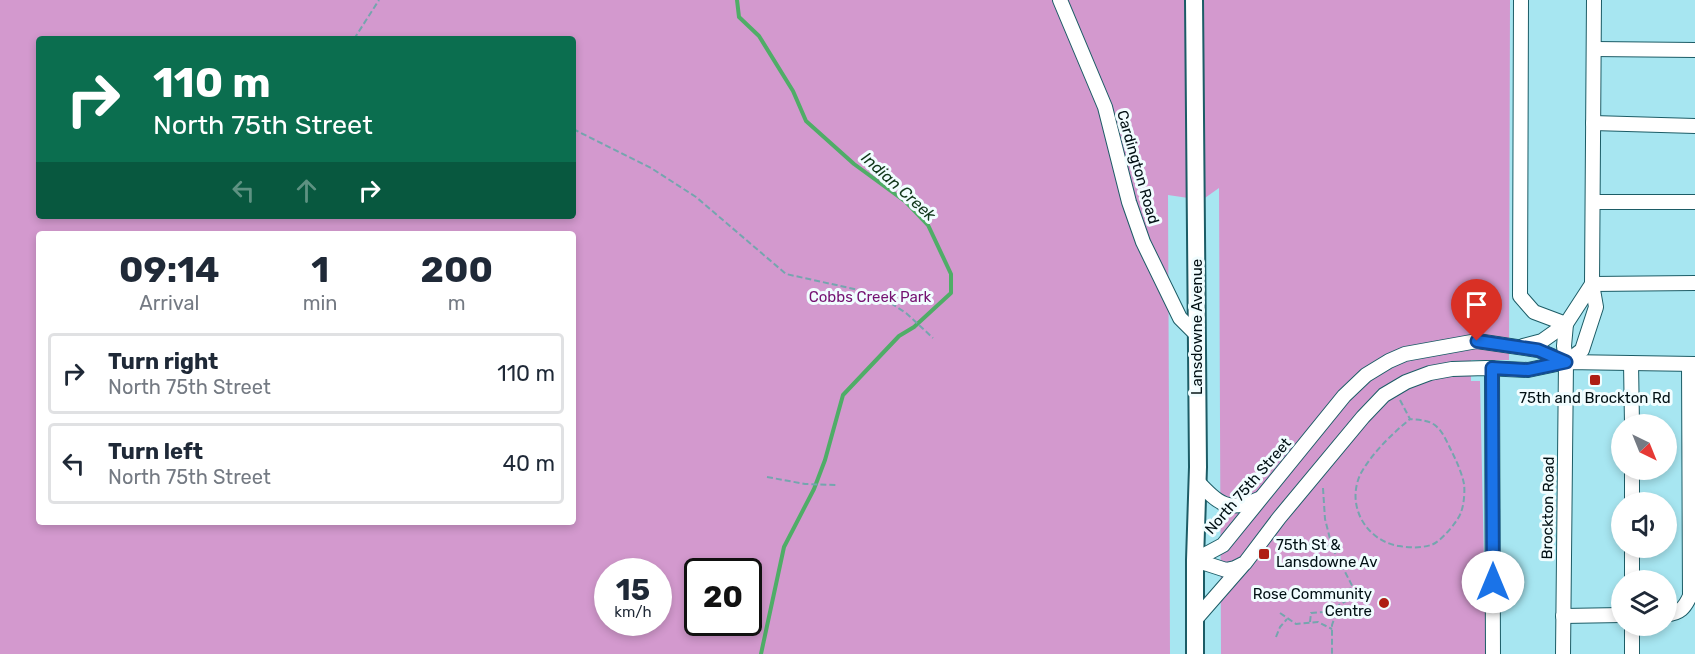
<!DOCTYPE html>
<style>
body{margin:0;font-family:Rubik,sans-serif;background:#f6f6f7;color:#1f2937;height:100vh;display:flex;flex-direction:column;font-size:22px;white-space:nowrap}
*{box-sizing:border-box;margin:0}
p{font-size:20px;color:#747a83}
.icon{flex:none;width:33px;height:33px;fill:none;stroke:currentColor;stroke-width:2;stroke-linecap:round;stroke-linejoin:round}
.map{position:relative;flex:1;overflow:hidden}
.side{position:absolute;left:36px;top:231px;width:540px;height:294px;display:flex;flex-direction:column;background:#fff;border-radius:6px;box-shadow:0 3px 9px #0003}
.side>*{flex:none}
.top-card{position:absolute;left:36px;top:36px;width:540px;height:183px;border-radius:6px;box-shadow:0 3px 9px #0003;background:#0b6e4f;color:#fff;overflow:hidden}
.needle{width:39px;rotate:137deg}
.buttons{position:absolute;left:1611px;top:414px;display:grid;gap:12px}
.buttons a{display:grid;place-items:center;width:66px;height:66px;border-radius:50%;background:#fff;box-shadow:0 3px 9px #0003;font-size:30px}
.speed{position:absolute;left:594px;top:558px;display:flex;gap:12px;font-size:30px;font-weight:700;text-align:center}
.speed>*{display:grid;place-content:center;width:78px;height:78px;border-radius:50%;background:#fff;box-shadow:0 3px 9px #0003;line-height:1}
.speed small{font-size:15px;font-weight:400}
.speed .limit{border:3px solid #111;border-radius:9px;background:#fff;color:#111}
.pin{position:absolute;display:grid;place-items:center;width:51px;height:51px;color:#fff;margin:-62px -26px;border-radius:50% 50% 50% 0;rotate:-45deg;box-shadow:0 0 6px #0007}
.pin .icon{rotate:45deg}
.me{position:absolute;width:66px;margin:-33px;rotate:0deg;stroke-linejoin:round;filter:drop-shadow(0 0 4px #0008)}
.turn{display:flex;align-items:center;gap:21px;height:126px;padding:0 18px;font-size:27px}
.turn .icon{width:78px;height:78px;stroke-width:2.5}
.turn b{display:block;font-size:42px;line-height:51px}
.lanes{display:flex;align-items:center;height:57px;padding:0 18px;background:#0003;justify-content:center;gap:30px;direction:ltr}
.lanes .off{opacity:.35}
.eta{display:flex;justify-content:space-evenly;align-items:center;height:102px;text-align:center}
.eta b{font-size:36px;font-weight:700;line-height:42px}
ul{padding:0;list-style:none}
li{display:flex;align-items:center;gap:18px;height:81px;margin:0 12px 9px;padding:0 6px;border:3px solid #e0e1e3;border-radius:6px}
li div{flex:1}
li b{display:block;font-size:22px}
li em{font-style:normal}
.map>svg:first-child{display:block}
</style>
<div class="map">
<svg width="1695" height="654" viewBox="0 0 1695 654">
<rect width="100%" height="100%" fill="#a7e6f1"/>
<path fill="#d399ce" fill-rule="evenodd" d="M0,0H1510L1509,360H1471V381H1480L1486,654H1221L1219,188L1202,200L1168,195L1170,654H0ZM39,39H573V216H39ZM39,234H573V522H39ZM608,572H658V622H608ZM698,572H748V622H698Z"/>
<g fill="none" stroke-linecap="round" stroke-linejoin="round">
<polyline stroke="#4fad67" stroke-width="4" points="737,0 739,17 759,36 793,91 806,121 854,164 906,202 928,225 951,274 951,293 914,327 899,336 843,395 825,460 814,489 784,547 761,654"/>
<defs>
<g id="minor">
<polyline points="1060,0 1105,107 1129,202 1143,242 1180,318 1197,335"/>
<polyline points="1521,0 1520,296 1534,312 1566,324"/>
<polyline points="1594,49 1695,50"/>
<polyline points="1593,123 1695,126"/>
<polyline points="1593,202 1695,202"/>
<polyline points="1592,284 1695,283"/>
<polyline points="1523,346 1542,341 1566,324"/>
<polyline points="1566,362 1582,350 1596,307 1592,284 1594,0"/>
<polyline points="1631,363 1632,424"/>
<polyline points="1492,368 1493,654"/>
<polyline points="1632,470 1632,502"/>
<path d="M1197,481C1219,504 1228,513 1259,499"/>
<polyline points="1632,548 1632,580"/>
<polyline points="1195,560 1226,570 1235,568 1245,563 1279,518 1363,417 1384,395 1406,382 1430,373 1452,369 1486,368 1528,370 1566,362 1695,364"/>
<polyline points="1195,560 1223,545 1344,396 1366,375 1389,361 1405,354 1477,341 1538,350 1566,362"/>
<path d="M1666,614C1680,614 1685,607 1690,596L1689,364"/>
<polyline points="1563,616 1622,615"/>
<polyline points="1195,620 1243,565"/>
<polyline points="1632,626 1632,654"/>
<polyline points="1563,654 1566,362 1564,346 1566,324 1592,284"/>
</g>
<polyline id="major" points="1194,0 1198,467 1195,560 1195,654"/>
</defs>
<use href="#minor" stroke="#1c5c66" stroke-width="16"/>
<use href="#major" stroke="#1c5c66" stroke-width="20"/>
<g stroke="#75a5ae" stroke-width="2" stroke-dasharray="6 3" stroke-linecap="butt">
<polyline points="354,39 379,0"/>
<polyline points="573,129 651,168 696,197 786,274 877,294 906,313 933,338"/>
<path d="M1400,400L1410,419C1420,420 1429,420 1436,426C1443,432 1447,442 1451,450C1456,460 1462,473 1464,484C1465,491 1464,505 1461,512C1459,520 1440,543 1431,545C1421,548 1410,548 1399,546C1366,541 1345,505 1361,473C1373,452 1392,434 1410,419"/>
<polyline points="767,477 805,484 836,485"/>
<polyline points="1323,488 1325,519 1332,547"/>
<polyline points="1280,540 1332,547 1357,595 1339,605 1332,625 1332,654"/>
<polyline points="1280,613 1296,624 1318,622 1332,629"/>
<polyline points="1310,622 1311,613 1324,612 1338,596 1351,588"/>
<polyline points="1276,637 1280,627 1287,619"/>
</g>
<use href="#minor" stroke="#fff" stroke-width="14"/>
<use href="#major" stroke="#fff" stroke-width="16"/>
</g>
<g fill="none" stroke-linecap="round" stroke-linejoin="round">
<defs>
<polyline id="route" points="1477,341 1538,350 1566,362 1528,370 1492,368 1493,582"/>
</defs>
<use href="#route" stroke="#114b97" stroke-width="15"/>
<use href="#route" stroke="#1a73e8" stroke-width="10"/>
</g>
<g fill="#ae1e14" stroke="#f1fdff" stroke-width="2">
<rect x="1589" y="374" width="12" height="12" rx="3"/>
<rect x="1258" y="548" width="12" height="12" rx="3"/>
<circle cx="1384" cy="603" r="6"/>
</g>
<g text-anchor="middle" stroke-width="6" stroke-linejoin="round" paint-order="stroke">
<g font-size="15" fill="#000f13" stroke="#f1fdff">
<text transform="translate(1138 167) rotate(74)" y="5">Cardington Road</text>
<text transform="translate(1197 327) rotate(-90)" y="5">Lansdowne Avenue</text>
<text transform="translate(1248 486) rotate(-49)" y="5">North 75th Street</text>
<text transform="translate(1548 508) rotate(-89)" y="5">Brockton Road</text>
</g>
<g font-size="15" fill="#741171" stroke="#f1fdff">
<text x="870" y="302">Cobbs Creek Park</text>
</g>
<g font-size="15" fill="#000f13" stroke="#f1fdff">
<text x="1595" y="403">75th and Brockton Rd</text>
<text x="1276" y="550" text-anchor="start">75th St &amp;<tspan x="1276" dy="17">Lansdowne Av</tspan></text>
<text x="1372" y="599" text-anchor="end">Rose Community<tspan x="1372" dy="17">Centre</tspan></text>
</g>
<g font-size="16" font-style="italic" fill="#11371b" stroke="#f1fdff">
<text transform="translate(899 186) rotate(42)" y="6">Indian Creek</text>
</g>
</g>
</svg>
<div class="buttons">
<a><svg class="needle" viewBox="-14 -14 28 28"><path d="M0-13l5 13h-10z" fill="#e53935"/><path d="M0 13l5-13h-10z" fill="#747a83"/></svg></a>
<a><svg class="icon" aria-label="sound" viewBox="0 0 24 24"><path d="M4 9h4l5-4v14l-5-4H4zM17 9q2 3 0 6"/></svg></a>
<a><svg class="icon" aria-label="layers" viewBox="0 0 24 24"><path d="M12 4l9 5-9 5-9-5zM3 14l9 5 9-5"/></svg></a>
</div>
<div class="speed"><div>15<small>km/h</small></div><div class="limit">20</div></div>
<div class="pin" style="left:1477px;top:341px;background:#d93025"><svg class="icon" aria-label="arrive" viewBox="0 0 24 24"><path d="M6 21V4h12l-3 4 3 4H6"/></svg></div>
<svg class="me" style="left:1493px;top:582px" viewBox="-20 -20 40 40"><circle r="19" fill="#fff"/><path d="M0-13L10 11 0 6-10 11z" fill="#1a73e8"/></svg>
<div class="top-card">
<div class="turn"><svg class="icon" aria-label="right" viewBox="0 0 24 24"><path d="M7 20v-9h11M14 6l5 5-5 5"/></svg><div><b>110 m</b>North 75th Street</div></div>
<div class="lanes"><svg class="icon off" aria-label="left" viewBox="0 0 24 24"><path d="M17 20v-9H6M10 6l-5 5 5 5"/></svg><svg class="icon off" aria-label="ahead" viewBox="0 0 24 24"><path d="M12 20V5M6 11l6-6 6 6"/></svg><svg class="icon" aria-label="right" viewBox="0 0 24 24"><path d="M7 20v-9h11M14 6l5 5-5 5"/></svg></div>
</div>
<section class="side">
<div class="eta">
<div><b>09:14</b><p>Arrival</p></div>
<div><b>1</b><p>min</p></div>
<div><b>200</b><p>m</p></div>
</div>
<ul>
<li><svg class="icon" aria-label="right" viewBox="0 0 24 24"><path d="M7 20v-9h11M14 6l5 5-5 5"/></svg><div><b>Turn right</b><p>North 75th Street</p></div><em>110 m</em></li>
<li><svg class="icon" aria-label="left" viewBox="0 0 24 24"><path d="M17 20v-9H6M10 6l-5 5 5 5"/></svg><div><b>Turn left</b><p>North 75th Street</p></div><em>40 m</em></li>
</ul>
</section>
</div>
